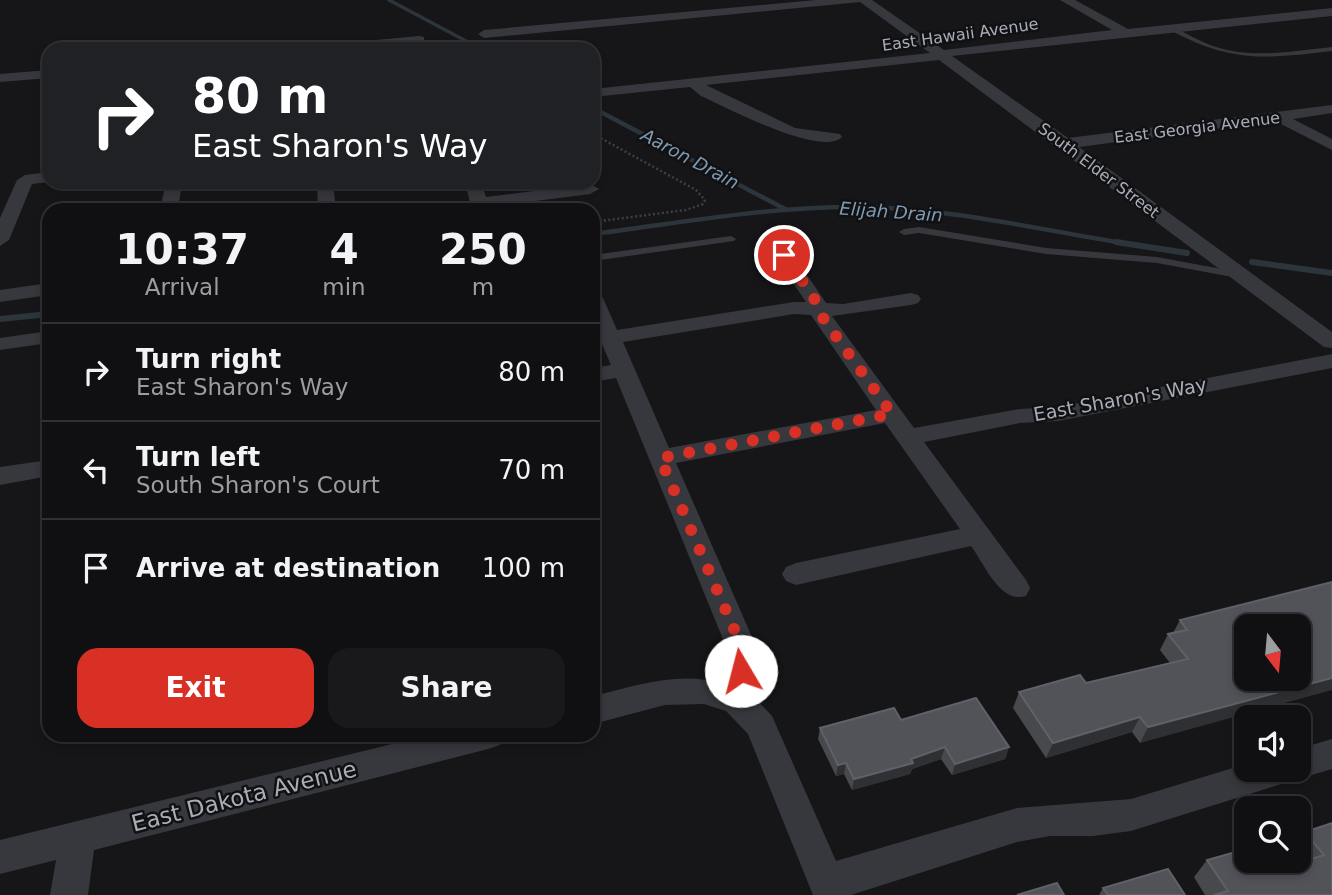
<!DOCTYPE html>
<style>
body{margin:0;font-family:"DejaVu Sans",sans-serif;background:#19191b;color:#f1f3f6;height:100vh;display:flex;flex-direction:column;font-size:26px;white-space:nowrap}
*{box-sizing:border-box;margin:0}
p{font-size:23px;color:#9c9d9f}
.icon{flex:none;width:38px;height:38px;fill:none;stroke:currentColor;stroke-width:2;stroke-linecap:round;stroke-linejoin:round}
.map{position:relative;flex:1;overflow:hidden}
.details{position:absolute;left:42px;top:203px;width:558px;height:539px;display:flex;flex-direction:column;background:#101012;border-radius:21px;box-shadow:0 4px 10px #0003,0 0 0 2px #303032}
.details>*{flex:none}
.banner{position:absolute;left:42px;top:42px;width:558px;height:147px;border-radius:21px;box-shadow:0 4px 10px #0003,0 0 0 2px #303032;background:#202124;color:#fff;overflow:hidden}
.needle{width:46px;rotate:164deg}
.fabs{position:absolute;left:1234px;top:614px;display:grid;gap:14px}
.fabs a{display:grid;place-items:center;width:77px;height:77px;border-radius:14px;background:#101012;box-shadow:0 4px 10px #0003,0 0 0 2px #303032;font-size:35px}
.pin{position:absolute;display:grid;place-items:center;width:60px;height:60px;color:#fff;margin:-30px;border:4px solid #fff;border-radius:50%;box-shadow:0 2px 7px #0007}
.me{position:absolute;width:77px;margin:-38px;rotate:352deg;stroke-linejoin:round;filter:drop-shadow(0 0 5px #0008)}
.turn{display:flex;align-items:center;gap:24px;height:147px;padding:0 35px;font-size:32px}
.turn .icon{width:91px;height:91px;stroke-width:2.5}
.turn b{display:block;font-size:49px;line-height:60px}
.eta{display:flex;justify-content:space-evenly;align-items:center;height:119px;text-align:center}
.eta b{font-size:42px;font-weight:800;line-height:49px}
.button{display:flex;gap:14px;margin-top:auto;padding:14px 35px}
.button a{flex:1;height:80px;border-radius:21px;background:#d93025;color:#fff;font-size:28px;font-weight:800;line-height:80px;text-align:center}
.button a+a{background:#19191b;color:#f1f3f6}
ul{padding:0;list-style:none}
li{display:flex;align-items:center;gap:21px;height:98px;padding:0 35px;border-top:2px solid #303032}
li div{flex:1}
li b{display:block;font-size:26px}
li em{font-style:normal}
.map>svg:first-child{display:block}
</style>
<div class="map">
<svg width="1332" height="895" viewBox="0 0 1332 895">
<rect width="100%" height="100%" fill="#161618"/>
<g fill="none" stroke-linecap="round" stroke-linejoin="round">
<polyline stroke="#2c353c" stroke-width="3.5" points="389,0 481,49"/>
<g stroke="#2c353c" stroke-width="4.5">
<polyline points="593,108 785,209"/>
<path d="M593,234C679,223 766,207 853,207C944,207 1037,229 1128,244"/>
</g>
<g stroke="#2c353c" stroke-width="6">
<polyline points="1116,242 1187,253"/>
<polyline points="1252,262 1332,273"/>
<polyline points="0,319 49,314"/>
</g>
<polyline stroke="#3d3f44" stroke-width="2.5" stroke-dasharray="2 2.5" stroke-linecap="butt" points="593,134 696,190 705,200 703,204 686,210 593,222"/>
<g fill="#37383d" fill-rule="evenodd">
<path d="M1170,26C1185,32 1200,42 1216,47C1253,59 1294,51 1332,47V51C1263,59 1231,63 1168,29Z"/>
<polygon points="919,227 1046,248 1157,257 1238,272 1243,275 1238,278 1157,263 1046,254 919,233 904,235 899,232 904,229"/>
<polygon points="731,236 736,239 734,241 593,261 593,255"/>
</g>
<g fill="#37383d" fill-rule="evenodd">
<path d="M816,0H872L944,50L1112,30L1060,0H1075L1128,29L1332,8V16L952,56L1068,138L1332,105V113L1293,119L1332,139V150L1275,121L1079,147L1332,332V348L1324,347L939,60L706,85L795,128L840,134L842,137C821,158 726,107 701,96L690,87L593,97V89L930,53L860,2L484,38L478,34L484,30Z"/>
<polygon points="419,36 424,37 424,43 365,49 316,49 323,45"/>
<polygon points="49,70 49,78 0,82 0,74"/>
<polygon points="49,172 49,182 32,184 9,240 0,246 0,218 17,180 25,175"/>
<polygon points="166,182 182,182 178,210 160,210"/>
<polygon points="317,182 333,182 336,210 318,210"/>
<polygon points="465,182 481,182 486,197 590,184 599,189 590,194 489,207 490,210 472,210"/>
<path d="M784,249L791,251L826,303L843,304L911,293L918,295L921,299L918,303L911,305L832,316L914,428L1020,409L1058,407L1332,354V368L1058,421L1020,423L924,442L1026,580L1030,588L1026,596C1000,604 985,565 971,546L796,585L786,581L782,574L786,567L796,563L960,529L885,423L676,463L755,644L756,671L753,696L772,716L836,861L1017,808L1131,799L1246,764V770H1298V749L1332,739V769L1298,779L1292,777L1290,781L1278,785L1131,831L1093,836H1050L1017,842L851,895H813L748,734L726,711L704,704L665,705L593,724V696C636,686 679,670 723,684L725,644L616,378L593,382V368L611,365L593,323V292L600,294L603,298L617,330L794,302H806L774,255ZM794,314L811,315L876,410L669,448L623,342Z"/>
<polygon points="49,283 49,295 0,302 0,290"/>
<polygon points="49,331 49,343 0,350 0,338"/>
<polygon points="49,460 49,476 0,485 0,467"/>
<polygon points="429,735 504,735 500,745 488,749 94,850 88,895 50,895 56,860 0,874 0,840"/>
</g>
</g>
<g fill="#47494d">
<polygon points="1332,582 1140,743 1132,732 1046,758 1013,708 1019,692 1086,683 1170,663 1160,650 1168,634 1173,633 1180,620"/>
<polygon points="901,720 1009,747 1005,759 952,775 941,759 912,769 910,774 852,790 844,774 836,776 818,739 820,728"/>
<polygon points="1332,823 1332,895 1205,895 1194,877 1207,860 1287,867 1300,863 1298,861 1298,840 1305,832"/>
<polygon points="1103,888 1185,895 1099,895"/>
</g>
<g fill="#2f3033">
<polygon points="1332,678 1332,690 1140,743 1148,727"/>
<polygon points="1140,717 1132,732 1046,758 1053,743"/>
<polygon points="945,747 941,759 912,769 910,774 852,790 854,779"/>
<polygon points="1009,747 1005,759 952,775 955,764"/>
<polygon points="846,763 844,774 836,776 838,765"/>
</g>
<g fill="#525359" stroke="#5f6168" stroke-width="2" fill-rule="evenodd">
<path d="M1332,582V678L1148,727L1140,717L1053,743L1019,692L1080,675L1086,683L1188,659L1168,634L1187,630L1180,620ZM1246,626H1298V679H1246Z"/>
<polygon points="976,698 1009,747 955,764 945,747 911,759 913,763 854,779 846,763 838,765 820,728 894,708 901,720"/>
<polygon points="1332,823 1332,895 1214,895 1228,891 1207,860 1246,849 1246,861 1282,861 1287,867 1324,855 1305,832"/>
<polygon points="1168,869 1185,895 1108,895 1103,888"/>
<polygon points="1057,883 1064,895 1017,895"/>
</g>
<g fill="none" stroke-linecap="round" stroke-linejoin="round">
<polyline stroke="#d93025" stroke-width="12" stroke-dasharray="0 21.6" points="741,671 740,643 660,458 892,414 823,318 813,296 784,255"/>
</g>
<g text-anchor="middle" stroke-width="5" stroke-linejoin="round" paint-order="stroke">
<g font-size="16" fill="#a8adb8" stroke="#111113">
<text transform="translate(960 34) rotate(-8)" y="6">East Hawaii Avenue</text>
<text transform="translate(1197 127) rotate(-7)" y="6">East Georgia Avenue</text>
<text transform="translate(1099 170) rotate(37)" y="6">South Elder Street</text>
</g>
<g font-size="18" font-style="italic" fill="#7f9bb3" stroke="#111113">
<text transform="translate(690 159) rotate(28)" y="6">Aaron Drain</text>
<text transform="translate(891 212) rotate(4)" y="6">Elijah Drain</text>
</g>
<g font-size="19" fill="#a8adb8" stroke="#111113">
<text transform="translate(1120 399) rotate(-10)" y="7">East Sharon's Way</text>
</g>
<g font-size="23" fill="#a8adb8" stroke="#111113">
<text transform="translate(244 796) rotate(-14)" y="8">East Dakota Avenue</text>
</g>
</g>
</svg>
<div class="fabs">
<a><svg class="needle" viewBox="-14 -14 28 28"><path d="M0-13l5 13h-10z" fill="#e53935"/><path d="M0 13l5-13h-10z" fill="#9c9d9f"/></svg></a>
<a><svg class="icon" aria-label="sound" viewBox="0 0 24 24"><path d="M4 9h4l5-4v14l-5-4H4zM17 9q2 3 0 6"/></svg></a>
<a><svg class="icon" aria-label="search" viewBox="0 0 24 24"><circle cx="10" cy="10" r="6"/><path d="M15 15l6 6"/></svg></a>
</div>
<div class="pin" style="left:784px;top:255px;background:#d93025"><svg class="icon" aria-label="arrive" viewBox="0 0 24 24"><path d="M6 21V4h12l-3 4 3 4H6"/></svg></div>
<svg class="me" style="left:741px;top:671px" viewBox="-20 -20 40 40"><circle r="19" fill="#fff"/><path d="M0-13L10 11 0 6-10 11z" fill="#d93025"/></svg>
<div class="banner">
<div class="turn"><svg class="icon" aria-label="right" viewBox="0 0 24 24"><path d="M7 20v-9h11M14 6l5 5-5 5"/></svg><div><b>80 m</b>East Sharon's Way</div></div>
</div>
<section class="details">
<div class="eta">
<div><b>10:37</b><p>Arrival</p></div>
<div><b>4</b><p>min</p></div>
<div><b>250</b><p>m</p></div>
</div>
<ul>
<li><svg class="icon" aria-label="right" viewBox="0 0 24 24"><path d="M7 20v-9h11M14 6l5 5-5 5"/></svg><div><b>Turn right</b><p>East Sharon's Way</p></div><em>80 m</em></li>
<li><svg class="icon" aria-label="left" viewBox="0 0 24 24"><path d="M17 20v-9H6M10 6l-5 5 5 5"/></svg><div><b>Turn left</b><p>South Sharon's Court</p></div><em>70 m</em></li>
<li><svg class="icon" aria-label="arrive" viewBox="0 0 24 24"><path d="M6 21V4h12l-3 4 3 4H6"/></svg><div><b>Arrive at destination</b></div><em>100 m</em></li>
</ul>
<div class="button"><a>Exit</a><a>Share</a></div>
</section>
</div>
